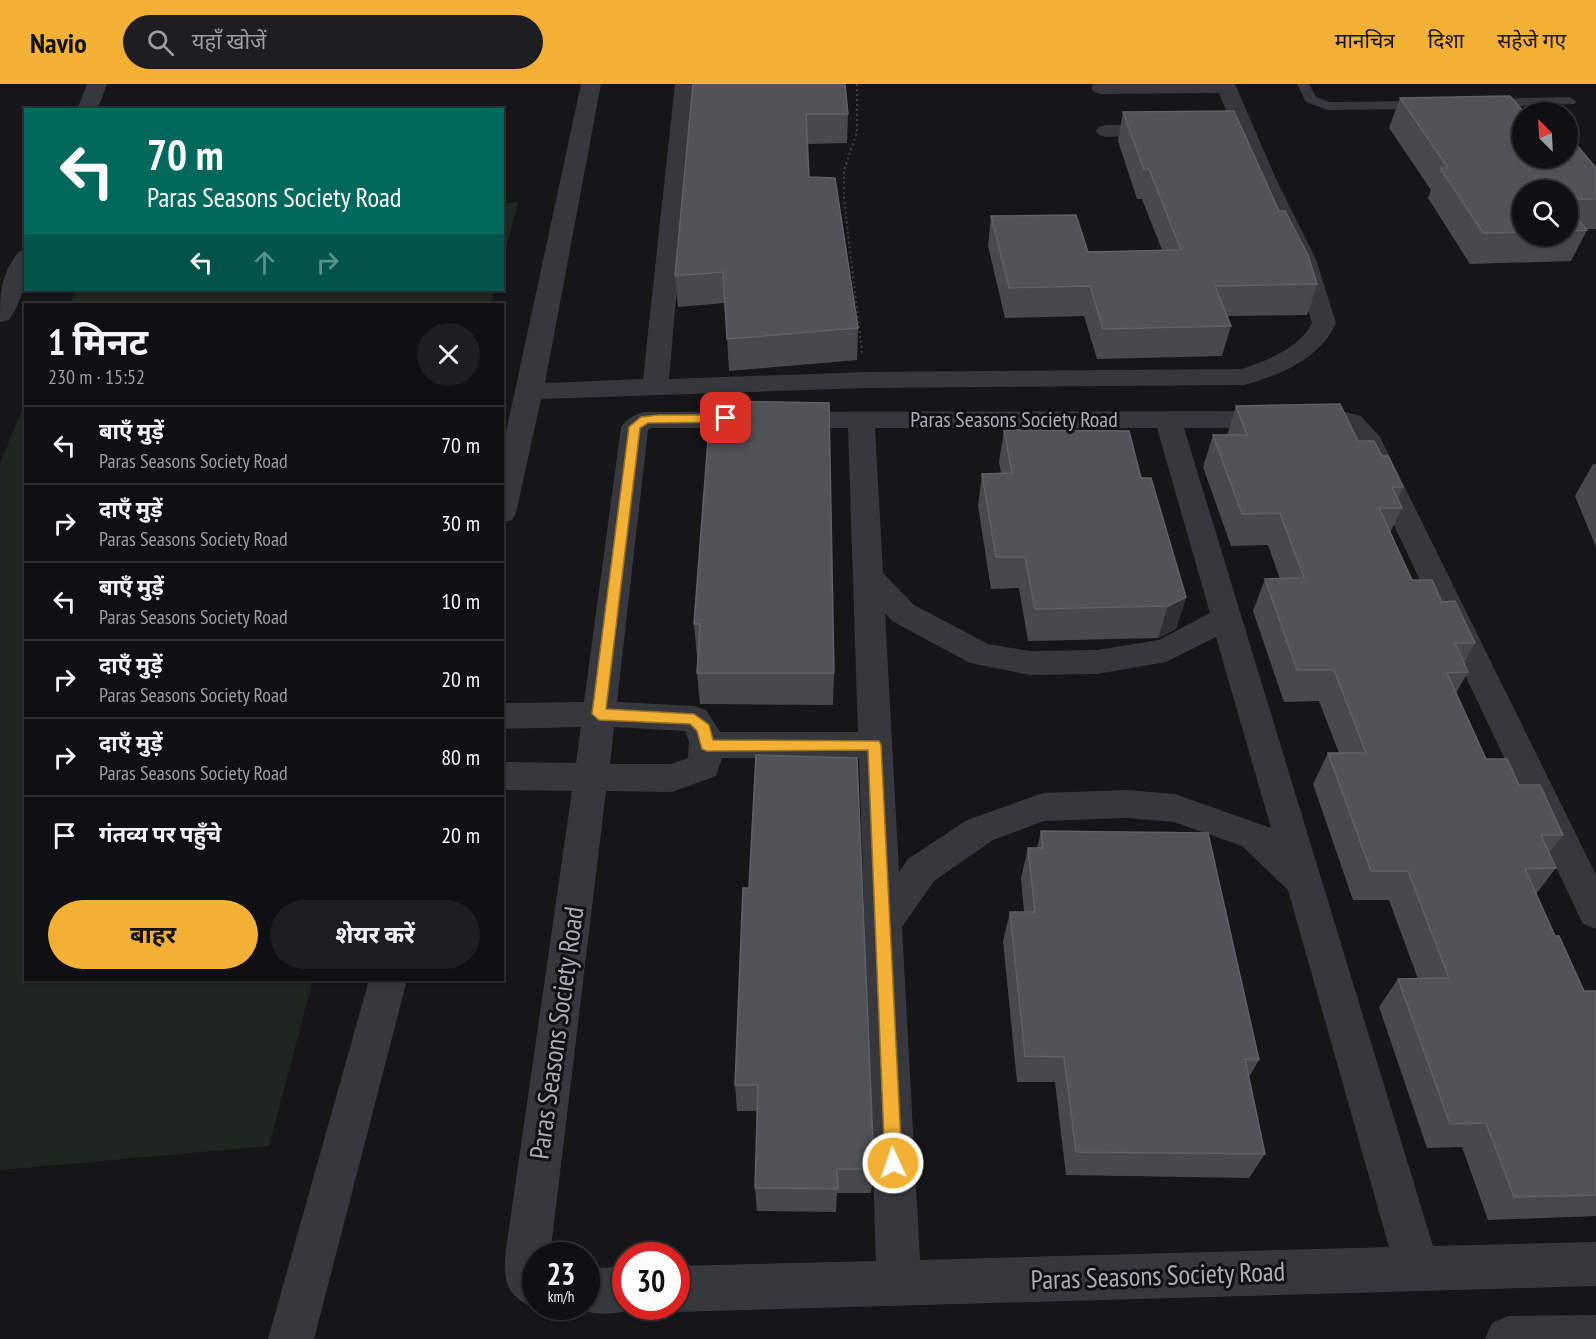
<!DOCTYPE html>
<html lang="hi">
<meta charset="utf-8">
<style>
body{margin:0;font-family:"PT Sans Narrow","Noto Sans Devanagari",sans-serif;background:#1e1e20;color:#f1f3f6;height:100vh;display:flex;flex-direction:column;font-size:22px;white-space:nowrap}
*{box-sizing:border-box;margin:0}
p{font-size:20px;color:#9c9d9f}
.icon{flex:none;width:33px;height:33px;fill:none;stroke:currentColor;stroke-width:2;stroke-linecap:round;stroke-linejoin:round}
.map{position:relative;flex:1;overflow:hidden}
.panel{position:absolute;left:24px;top:219px;width:480px;height:678px;display:flex;flex-direction:column;background:#101012;border-radius:0px;box-shadow:0 2px 4px #0004,0 0 0 2px #303032}
.panel>*{flex:none}
.hud{position:absolute;left:24px;top:24px;width:480px;height:183px;border-radius:0px;box-shadow:0 2px 4px #0004,0 0 0 2px #303032;background:#00695c;color:#fff;overflow:hidden}
.needle{width:39px;rotate:336deg}
.tools{position:absolute;left:1512px;top:18px;display:grid;gap:12px}
.tools a{display:grid;place-items:center;width:66px;height:66px;border-radius:50%;background:#101012;box-shadow:0 2px 4px #0004,0 0 0 2px #303032;font-size:30px}
.speed{position:absolute;left:522px;top:1158px;display:flex;gap:12px;font-size:30px;font-weight:700;text-align:center}
.speed>*{display:grid;place-content:center;width:78px;height:78px;border-radius:50%;background:#101012;box-shadow:0 2px 4px #0004,0 0 0 2px #303032;line-height:1}
.speed small{font-size:15px;font-weight:400}
.speed .limit{border:9px solid #d22;background:#fff;color:#111}
.pin{position:absolute;display:grid;place-items:center;width:51px;height:51px;color:#fff;margin:-26px;border-radius:12px;box-shadow:0 3px 9px #0006}
.me{position:absolute;width:66px;margin:-33px;rotate:357deg;stroke-linejoin:round;filter:drop-shadow(0 0 4px #0008)}
.turn{display:flex;align-items:center;gap:21px;height:126px;padding:0 24px;font-size:27px}
.turn .icon{width:78px;height:78px;stroke-width:2.5}
.turn b{display:block;font-size:42px;line-height:51px}
.lanes{display:flex;align-items:center;height:57px;padding:0 24px;background:#0003;justify-content:center;gap:30px;direction:ltr}
.lanes .off{opacity:.35}
.round{display:grid;place-items:center;flex:none;width:63px;height:63px;border-radius:32px;background:#1e1e20}
.overview{display:flex;align-items:center;justify-content:space-between;height:102px;padding:0 24px}
h1{font-size:36px;font-weight:700;line-height:45px}
.primary-button{display:flex;gap:12px;margin-top:auto;padding:12px 24px}
.primary-button a{flex:1;height:69px;border-radius:36px;background:#f2b134;color:#111;font-size:24px;font-weight:700;line-height:69px;text-align:center}
.primary-button a+a{background:#1e1e20;color:#f1f3f6}
ul{padding:0;list-style:none}
li{display:flex;align-items:center;gap:18px;height:78px;padding:0 24px;border-top:2px solid #303032}
li div{flex:1}
li b{display:block;font-size:22px}
li em{font-style:normal}
header{display:flex;align-items:center;gap:36px;box-sizing:border-box;height:84px;padding:0 30px;background:#f2b134;color:#111}
header strong{font-size:28px}
nav{display:flex;gap:33px;margin-inline-start:auto;font-size:21px}
.search{width:420px;height:54px;background:#1e1e20;display:flex;align-items:center;gap:15px;box-sizing:border-box;padding:0 21px;border-radius:33px;color:#9c9d9f;font-size:22px}
.map>svg:first-child{display:block}
</style>
<header>
<strong>Navio</strong>
<div class="search"><svg class="icon" aria-label="search" viewBox="0 0 24 24"><circle cx="10" cy="10" r="6"/><path d="M15 15l6 6"/></svg>यहाँ खोजें</div>
<nav><a>मानचित्र</a><a>दिशा</a><a>सहेजे गए</a></nav>
</header>
<div class="map">
<svg width="1596" height="1255" viewBox="0 0 1596 1255">
<rect width="100%" height="100%" fill="#161618"/>
<g fill="#1e261f">
<polygon points="518,118 503,177 503,119"/>
<polygon points="76,206 495,206 491,220 70,220"/>
<polygon points="25,320 26,896 313,896 269,1062 0,1086 0,378"/>
</g>
<g fill="none" stroke-linecap="round" stroke-linejoin="round">
<polyline stroke="#3d3f44" stroke-width="2" stroke-dasharray="2 3" stroke-linecap="butt" points="857,0 857,48 844,86 844,115 862,269"/>
<g fill="#37383d" fill-rule="evenodd">
<polygon points="1297,0 1309,0 1316,13 1330,18 1424,17 1430,21 1424,25 1328,26 1306,18"/>
<polygon points="1570,13 1576,17 1575,20 1488,23 1482,19 1488,15"/>
</g>
<g fill="#37383d" fill-rule="evenodd">
<polygon points="87,0 107,0 97,26 77,26"/>
<path d="M581,0H601L545,299L643,295L675,0H695L669,295L866,288L1242,285C1266,277 1300,264 1312,239L1292,175L1254,95L1219,9L1101,10L1094,8L1091,4L1094,0H1235L1276,95L1316,175L1336,239C1321,274 1279,292 1244,301L866,304L541,315L516,429L512,436L502,439V367Z"/>
<polygon points="1164,40 1171,42 1174,46 1171,50 1106,53 1099,51 1096,47 1099,43 1106,41"/>
<path d="M26,166C26,194 25,212 9,236L0,238C0,209 0,193 18,168Z"/>
<path d="M1341,327L1361,332L1380,353L1596,791V845L1583,840L1354,357L1340,343L1184,344L1433,1162L1596,1158V1202L676,1228L664,1222H676V1182L876,1177L859,674H722L716,692L672,708L606,707L550,1172H536V1222H541L536,1225C504,1211 503,1196 506,1165L572,707L502,706V678L576,679L581,643L502,645V619L584,618L621,343C627,334 635,330 645,328ZM651,344H848L858,648H720L706,626L694,622L617,618L648,346ZM875,344H1157L1210,529L1159,556L1097,566L1030,567L988,560L914,521L883,489ZM885,529L892,537L970,579L1030,591L1097,590L1166,578L1216,553L1271,744L1175,710L1127,706L1043,709L967,736L908,775L899,788ZM614,643L685,647L689,657L688,674L671,680H610ZM1127,734L1174,738L1242,762L1288,806L1389,1163L920,1176L902,843L934,797L993,756L1044,737Z"/>
<polygon points="369,896 407,896 314,1255 268,1255"/>
<path d="M626,1183V1222H641C618,1232 593,1232 570,1223L586,1222V1184Z"/>
<polygon points="1596,1231 1596,1255 1485,1255 1492,1239 1508,1232"/>
</g>
</g>
<g fill="#47494d" fill-rule="evenodd">
<polygon points="693,0 848,30 847,59 807,60 809,93 858,244 857,276 729,287 725,219 678,223 675,192"/>
<path d="M1400,14L1522,74L1596,84V145H1586L1587,146L1571,177L1470,180L1428,114L1431,106L1389,44ZM1522,106H1568V152H1522Z"/>
<polygon points="1123,28 1279,127 1317,200 1307,231 1227,232 1231,242 1222,272 1097,275 1084,232 1005,234 988,162 991,132 1088,168 1162,166 1142,115 1137,115 1118,57"/>
<polygon points="711,317 834,589 833,621 700,620 697,589 698,572 697,572 694,540"/>
<polygon points="1236,322 1358,357 1382,372 1403,403 1398,416 1402,424 1390,449 1412,496 1442,518 1475,559 1464,579 1468,588 1456,609 1486,675 1519,701 1563,751 1549,769 1556,784 1536,810 1555,852 1584,907 1596,907 1596,1132 1488,1136 1462,1063 1427,1064 1379,923 1398,895 1418,895 1389,816 1353,816 1313,700 1328,669 1339,669 1319,617 1284,618 1253,527 1265,495 1280,495 1268,461 1231,462 1203,383 1213,351 1227,351"/>
<polygon points="1004,346 1141,394 1186,513 1176,545 1158,554 1028,557 1019,504 991,505 978,422 982,390 1001,389 999,378"/>
<polygon points="1593,380 1596,380 1596,463 1575,412"/>
<polygon points="1041,747 1259,976 1249,993 1265,1070 1249,1094 1066,1091 1055,998 1017,998 1003,857 1010,828 1024,828 1021,794 1028,764 1037,764"/>
<polygon points="743,804 874,1085 871,1109 837,1109 836,1128 757,1127 755,1104 757,1027 737,1027 735,1001"/>
</g>
<polygon fill="#2f3033" points="1186,513 1176,545 1158,554 1168,522"/>
<g fill="#525359" stroke="#5f6168" stroke-width="1.5">
<polygon points="693,0 845,0 848,30 806,30 809,93 835,94 858,244 727,255 723,188 675,192"/>
<polygon points="1510,12 1524,28 1522,28 1522,74 1568,74 1568,59 1575,59 1596,84 1596,115 1568,115 1568,106 1522,106 1522,148 1483,149 1440,84 1448,84 1400,14"/>
<polygon points="1234,27 1279,127 1285,127 1308,171 1317,200 1215,202 1231,242 1103,245 1090,202 1009,204 991,132 1076,131 1088,168 1181,166 1149,85 1144,86 1123,28"/>
<polygon points="1568,122 1587,146 1568,147"/>
<polygon points="711,317 829,319 834,589 697,589 700,540 694,540"/>
<polygon points="1340,320 1358,357 1374,357 1382,372 1388,372 1403,403 1392,403 1402,424 1379,424 1412,496 1432,496 1442,518 1455,517 1475,559 1455,559 1468,588 1447,589 1486,675 1507,675 1519,701 1540,701 1563,751 1541,751 1556,784 1525,785 1555,852 1559,852 1584,907 1596,907 1596,1111 1514,1113 1486,1039 1450,1040 1398,895 1449,894 1408,787 1371,787 1328,669 1366,669 1334,586 1297,586 1265,495 1304,494 1280,429 1242,430 1213,351 1247,351 1236,322"/>
<polygon points="1004,346 1129,347 1141,394 1151,394 1186,513 1168,522 1035,525 1025,473 996,473 982,390 1012,389"/>
<polygon points="756,671 857,674 874,1085 837,1085 838,1105 755,1104 758,1001 735,1001 743,804 749,804"/>
<polygon points="1041,747 1208,749 1259,976 1245,975 1265,1070 1076,1068 1064,973 1025,972 1010,828 1035,828 1028,764 1043,764"/>
</g>
<polygon fill="#f2b134" stroke="#9d7322" stroke-width="1.5" points="658,331 726,331 731,334 726,338 648,339 640,344 606,625 694,630 709,641 713,656 879,657 881,661 902,1079 900,1086 893,1088 887,1086 885,1079 868,666 707,667 702,665 697,647 690,640 599,636 592,630 629,343 641,333"/>
<g text-anchor="middle" stroke-width="6" stroke-linejoin="round" paint-order="stroke">
<g font-size="22" fill="#a8adb8" stroke="#111113">
<text x="1014" y="343">Paras Seasons Society Road</text>
</g>
<g font-size="27" fill="#a8adb8" stroke="#111113">
<text transform="translate(557 949) rotate(-82)" y="9">Paras Seasons Society Road</text>
<text transform="translate(1158 1192) rotate(-2)" y="9">Paras Seasons Society Road</text>
</g>
</g>
</svg>
<div class="tools">
<a><svg class="needle" viewBox="-14 -14 28 28"><path d="M0-13l5 13h-10z" fill="#e53935"/><path d="M0 13l5-13h-10z" fill="#9c9d9f"/></svg></a>
<a><svg class="icon" aria-label="search" viewBox="0 0 24 24"><circle cx="10" cy="10" r="6"/><path d="M15 15l6 6"/></svg></a>
</div>
<div class="speed"><div>23<small>km/h</small></div><div class="limit">30</div></div>
<div class="pin" style="left:726px;top:334px;background:#d93025"><svg class="icon" aria-label="arrive" viewBox="0 0 24 24"><path d="M6 21V4h12l-3 4 3 4H6"/></svg></div>
<svg class="me" style="left:893px;top:1079px" viewBox="-20 -20 40 40"><circle r="17" fill="#f2b134" stroke="#fff" stroke-width="3"/><path d="M0-11L8 9 0 5-8 9z" fill="#fff"/></svg>
<div class="hud">
<div class="turn"><svg class="icon" aria-label="left" viewBox="0 0 24 24"><path d="M17 20v-9H6M10 6l-5 5 5 5"/></svg><div><b>70 m</b>Paras Seasons Society Road</div></div>
<div class="lanes"><svg class="icon" aria-label="left" viewBox="0 0 24 24"><path d="M17 20v-9H6M10 6l-5 5 5 5"/></svg><svg class="icon off" aria-label="ahead" viewBox="0 0 24 24"><path d="M12 20V5M6 11l6-6 6 6"/></svg><svg class="icon off" aria-label="right" viewBox="0 0 24 24"><path d="M7 20v-9h11M14 6l5 5-5 5"/></svg></div>
</div>
<section class="panel">
<div class="overview"><div><h1>1 मिनट</h1><p>230 m · 15:52</p></div><a class="round"><svg class="icon" aria-label="close" viewBox="0 0 24 24"><path d="M6 6l12 12M18 6L6 18"/></svg></a></div>
<ul>
<li><svg class="icon" aria-label="left" viewBox="0 0 24 24"><path d="M17 20v-9H6M10 6l-5 5 5 5"/></svg><div><b>बाएँ मुड़ें</b><p>Paras Seasons Society Road</p></div><em>70 m</em></li>
<li><svg class="icon" aria-label="right" viewBox="0 0 24 24"><path d="M7 20v-9h11M14 6l5 5-5 5"/></svg><div><b>दाएँ मुड़ें</b><p>Paras Seasons Society Road</p></div><em>30 m</em></li>
<li><svg class="icon" aria-label="left" viewBox="0 0 24 24"><path d="M17 20v-9H6M10 6l-5 5 5 5"/></svg><div><b>बाएँ मुड़ें</b><p>Paras Seasons Society Road</p></div><em>10 m</em></li>
<li><svg class="icon" aria-label="right" viewBox="0 0 24 24"><path d="M7 20v-9h11M14 6l5 5-5 5"/></svg><div><b>दाएँ मुड़ें</b><p>Paras Seasons Society Road</p></div><em>20 m</em></li>
<li><svg class="icon" aria-label="right" viewBox="0 0 24 24"><path d="M7 20v-9h11M14 6l5 5-5 5"/></svg><div><b>दाएँ मुड़ें</b><p>Paras Seasons Society Road</p></div><em>80 m</em></li>
<li><svg class="icon" aria-label="arrive" viewBox="0 0 24 24"><path d="M6 21V4h12l-3 4 3 4H6"/></svg><div><b>गंतव्य पर पहुँचे</b></div><em>20 m</em></li>
</ul>
<div class="primary-button"><a>बाहर</a><a>शेयर करें</a></div>
</section>
</div>
